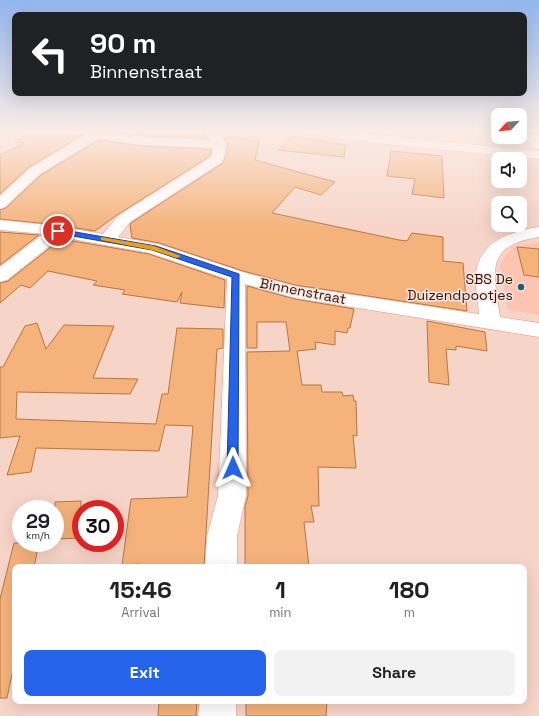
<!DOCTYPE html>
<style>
body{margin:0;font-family:"Space Grotesk",sans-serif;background:#f2f2f2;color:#202124;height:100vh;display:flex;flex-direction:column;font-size:15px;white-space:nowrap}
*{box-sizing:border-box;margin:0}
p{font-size:13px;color:#757577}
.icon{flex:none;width:22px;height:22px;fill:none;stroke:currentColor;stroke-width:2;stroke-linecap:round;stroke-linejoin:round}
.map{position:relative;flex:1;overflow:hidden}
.sheet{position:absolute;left:12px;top:564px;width:515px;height:140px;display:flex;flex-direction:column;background:#fff;border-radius:8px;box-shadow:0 4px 16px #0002}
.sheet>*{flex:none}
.top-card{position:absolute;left:12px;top:12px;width:515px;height:84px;border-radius:8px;box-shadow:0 4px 16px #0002;background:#202124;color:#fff;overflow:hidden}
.needle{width:26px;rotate:244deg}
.tools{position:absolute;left:491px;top:108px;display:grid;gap:8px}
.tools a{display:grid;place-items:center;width:36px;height:36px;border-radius:8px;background:#fff;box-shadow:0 4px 16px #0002;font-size:20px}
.speed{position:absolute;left:12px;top:500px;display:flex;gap:8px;font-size:20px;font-weight:700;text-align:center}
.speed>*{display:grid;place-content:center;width:52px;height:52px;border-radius:50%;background:#fff;box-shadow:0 4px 16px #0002;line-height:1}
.speed small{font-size:10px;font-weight:400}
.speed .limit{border:6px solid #d22;background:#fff;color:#111}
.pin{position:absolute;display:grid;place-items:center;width:34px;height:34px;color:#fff;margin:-17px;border:2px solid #fff;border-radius:50%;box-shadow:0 1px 4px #0007}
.me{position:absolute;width:44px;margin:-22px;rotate:0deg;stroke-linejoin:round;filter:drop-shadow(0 0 3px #0008)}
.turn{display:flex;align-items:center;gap:14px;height:84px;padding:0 12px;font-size:18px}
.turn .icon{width:52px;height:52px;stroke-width:2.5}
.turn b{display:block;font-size:28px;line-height:34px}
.eta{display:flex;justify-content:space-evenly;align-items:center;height:68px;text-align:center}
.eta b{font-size:24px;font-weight:700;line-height:28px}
.action{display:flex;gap:8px;margin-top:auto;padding:8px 12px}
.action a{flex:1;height:46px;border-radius:8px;background:#2563eb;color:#fff;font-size:16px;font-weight:700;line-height:46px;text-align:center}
.action a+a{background:#f2f2f2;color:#202124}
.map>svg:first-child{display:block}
</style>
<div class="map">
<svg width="539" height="716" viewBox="0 0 539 716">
<rect width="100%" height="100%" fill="#f7d4c8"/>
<polygon fill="#fcc4b1" points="539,242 539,315 508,310 500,264 513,247"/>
<g fill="#f5b27b" stroke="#b67741">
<polygon points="37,130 68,130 71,134 81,136 29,167 0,194 0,155 24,143 15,142"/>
<polygon points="102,130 199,130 208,138 141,136"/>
<polygon points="292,136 346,145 344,157 278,150"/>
<polygon points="223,138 247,138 246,141 259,141 255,160 335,182 321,195 295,187 272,213 399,240 407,241 412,233 443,237 443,261 463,263 467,311 295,285 243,271 159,243 132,238 130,225 131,223 223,163 226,155 227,144"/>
<polygon points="99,140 141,146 211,149 210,156 117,215 95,231 58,225 0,219 0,210 6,208 41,175"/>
<polygon points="391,151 442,156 444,198 412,194 415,179 387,176"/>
<polygon points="0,232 39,235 0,265"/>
<polygon points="61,239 149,254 225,280 224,308 180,303 182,292 177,302 122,294 125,290 93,285 97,281 48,271 30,288 21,285 0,303 0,283 8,281"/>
<polygon points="517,247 539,249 539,277 524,275"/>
<polygon points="247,286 295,299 354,309 350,328 348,328 347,333 335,331 335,345 315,342 316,349 297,351 302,385 321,385 322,392 342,392 343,396 353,395 354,401 356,401 357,436 353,435 356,468 318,467 319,506 311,506 314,522 304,522 309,567 245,567 245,506 248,496 247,352 290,351 286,322 257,322 257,348 247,348"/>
<polygon points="427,321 485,332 487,351 456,346 456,350 446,349 449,385 429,382"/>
<polygon points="37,323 46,349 64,325 114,326 93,378 138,379 130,394 17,392 16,419 156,424 162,394 168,394 177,328 223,329 223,348 217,349 204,567 140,567 140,564 122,565 131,499 187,497 193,426 165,425 159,451 36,448 31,472 7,475 20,436 0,438 0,367 3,367 25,326"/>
<polygon points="81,501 81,538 55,539 55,502"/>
<polygon points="14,543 39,543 34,567 15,567 15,660 7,698 0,698 0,599"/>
<polygon points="159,701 197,701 196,716 158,716"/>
<polygon points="246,701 327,701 326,716 246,716"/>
</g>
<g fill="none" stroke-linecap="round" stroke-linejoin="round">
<defs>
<g id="minor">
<path d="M69,130H95L141,137L211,140L203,130H216L226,144L225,154L222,162L130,222L118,237L159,244L243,272L295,286L479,314C478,301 475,289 476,276C477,242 511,231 539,227V237C483,246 494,273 500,317L539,323V337L295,298L245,284L246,496L237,536V567H205L207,536L218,496L227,279L149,253L61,237L7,280L0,282V267L43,234L0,230V220L58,226L103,234L118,216L211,157L213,148L141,145L99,138L40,174L5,207L0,209V196L30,168L85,135L71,133Z"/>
<polygon points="302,130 333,130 385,136 539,151 539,159 385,144 308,134 304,133"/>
<polygon points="520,130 537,136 539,138 539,149 534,148 529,142 517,137 520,137"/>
<polygon points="200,701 236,701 236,716 198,716"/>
</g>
</defs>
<use href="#minor" stroke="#e8977b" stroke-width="1"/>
<use href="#minor" fill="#fff" fill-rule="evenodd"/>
</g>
<linearGradient id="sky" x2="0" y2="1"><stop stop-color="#92b6ee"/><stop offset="0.57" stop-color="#fbece6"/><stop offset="1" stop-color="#fbece6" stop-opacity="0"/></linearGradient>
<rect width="539" height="230" fill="url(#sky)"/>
<polygon fill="#2563eb" stroke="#184099" points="58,229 156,246 239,274 238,468 237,471 233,473 229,471 227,468 232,277 152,250 56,233 56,230"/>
<polygon fill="#f59e0b" points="101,237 154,246 181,256 177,258 152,250 101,240"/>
<circle fill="#1c6072" stroke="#f7e5df" stroke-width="1.5" cx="521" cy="287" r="4"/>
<g text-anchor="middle" stroke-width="3" stroke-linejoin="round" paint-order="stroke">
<g font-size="14" fill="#321309" stroke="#f7e5df" text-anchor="end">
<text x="513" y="284">SBS De<tspan x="513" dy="16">Duizendpootjes</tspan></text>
</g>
<g font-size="14" fill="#321309" stroke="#f7e5df">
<text transform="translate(303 291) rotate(11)" y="5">Binnenstraat</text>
</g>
</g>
</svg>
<div class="tools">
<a><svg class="needle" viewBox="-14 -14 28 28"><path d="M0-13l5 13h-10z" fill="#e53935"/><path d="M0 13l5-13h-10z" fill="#757577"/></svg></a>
<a><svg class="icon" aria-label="sound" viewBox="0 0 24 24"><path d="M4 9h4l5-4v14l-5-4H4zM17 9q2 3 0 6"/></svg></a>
<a><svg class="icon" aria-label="search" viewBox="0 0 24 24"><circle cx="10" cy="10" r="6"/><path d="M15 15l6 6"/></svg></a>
</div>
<div class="speed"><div>29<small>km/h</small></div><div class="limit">30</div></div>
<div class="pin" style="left:58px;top:231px;background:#d93025"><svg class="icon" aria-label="arrive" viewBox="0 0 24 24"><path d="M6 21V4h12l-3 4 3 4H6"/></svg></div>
<svg class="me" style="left:233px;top:468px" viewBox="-20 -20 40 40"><path d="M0-17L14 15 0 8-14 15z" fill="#2563eb" stroke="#fff" stroke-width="4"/></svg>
<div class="top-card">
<div class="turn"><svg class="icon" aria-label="left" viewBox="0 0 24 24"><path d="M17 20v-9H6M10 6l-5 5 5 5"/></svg><div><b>90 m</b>Binnenstraat</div></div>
</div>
<section class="sheet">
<div class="eta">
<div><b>15:46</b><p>Arrival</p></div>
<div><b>1</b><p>min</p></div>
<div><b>180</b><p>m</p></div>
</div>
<div class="action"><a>Exit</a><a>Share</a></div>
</section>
</div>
